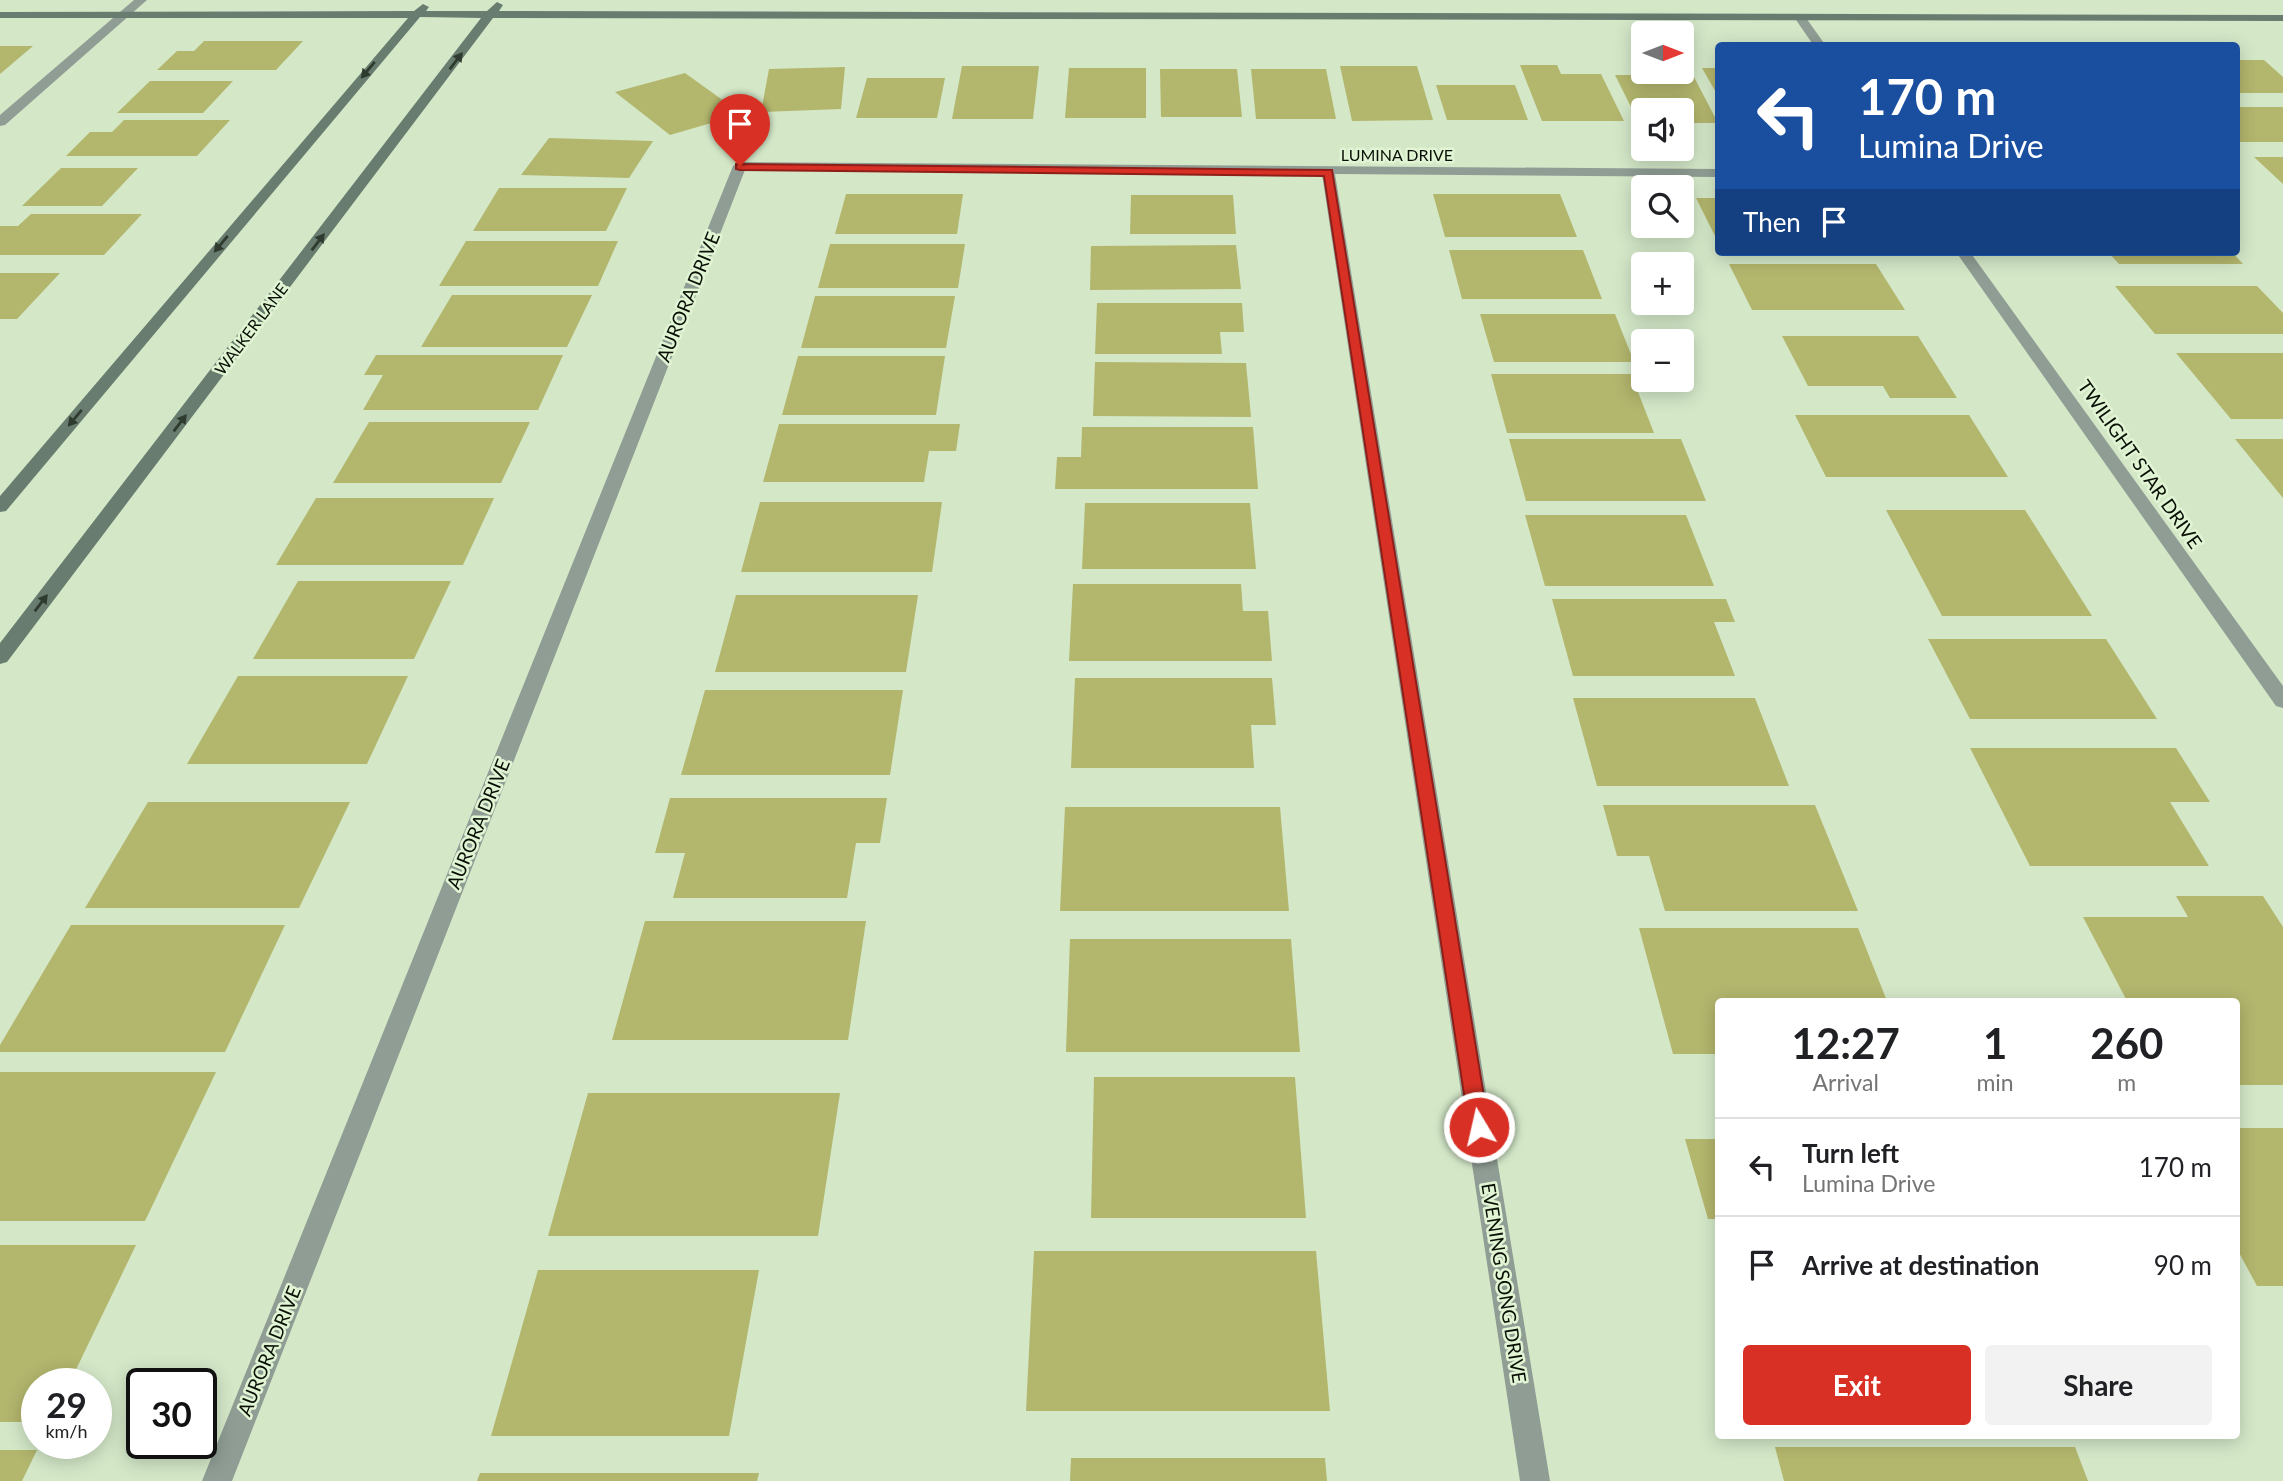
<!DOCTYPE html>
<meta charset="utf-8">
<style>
body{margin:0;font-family:Lato,sans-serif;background:#f2f2f2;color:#202124;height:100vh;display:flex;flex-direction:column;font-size:26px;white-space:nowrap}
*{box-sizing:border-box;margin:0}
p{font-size:23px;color:#757577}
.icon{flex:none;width:38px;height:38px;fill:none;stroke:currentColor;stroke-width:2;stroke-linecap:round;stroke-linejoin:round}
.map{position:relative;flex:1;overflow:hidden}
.details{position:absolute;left:1715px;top:998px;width:525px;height:441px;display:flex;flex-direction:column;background:#fff;border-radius:7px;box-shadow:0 4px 18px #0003}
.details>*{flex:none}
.hud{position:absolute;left:1715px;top:42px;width:525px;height:214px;border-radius:7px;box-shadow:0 4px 18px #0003;background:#1a4fa0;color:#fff;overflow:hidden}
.needle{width:46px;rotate:90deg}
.tools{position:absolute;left:1631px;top:21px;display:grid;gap:14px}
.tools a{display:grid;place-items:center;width:63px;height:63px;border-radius:7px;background:#fff;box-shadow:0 4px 18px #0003;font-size:35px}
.speed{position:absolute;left:21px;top:1368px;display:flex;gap:14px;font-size:35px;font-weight:700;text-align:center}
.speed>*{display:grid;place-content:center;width:91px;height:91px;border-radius:50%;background:#fff;box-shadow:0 4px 18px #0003;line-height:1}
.speed small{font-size:18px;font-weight:400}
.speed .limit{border:4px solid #111;border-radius:10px;background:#fff;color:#111}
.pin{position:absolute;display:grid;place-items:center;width:60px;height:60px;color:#fff;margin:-72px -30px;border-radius:50% 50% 50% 0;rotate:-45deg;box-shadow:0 0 7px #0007}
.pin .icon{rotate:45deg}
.me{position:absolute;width:77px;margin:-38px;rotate:351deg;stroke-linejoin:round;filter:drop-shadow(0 0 5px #0008)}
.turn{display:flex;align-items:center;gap:24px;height:147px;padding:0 28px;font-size:32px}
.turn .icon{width:91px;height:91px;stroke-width:2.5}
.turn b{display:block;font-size:49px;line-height:60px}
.then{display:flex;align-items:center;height:66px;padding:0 28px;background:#0003;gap:14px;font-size:26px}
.eta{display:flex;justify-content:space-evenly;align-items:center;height:119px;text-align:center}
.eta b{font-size:42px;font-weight:700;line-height:49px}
.primary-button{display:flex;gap:14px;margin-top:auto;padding:14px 28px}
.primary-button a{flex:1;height:80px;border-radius:7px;background:#d93025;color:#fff;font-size:28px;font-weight:700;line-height:80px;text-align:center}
.primary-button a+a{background:#f2f2f2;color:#202124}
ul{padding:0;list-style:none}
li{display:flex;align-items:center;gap:21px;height:98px;padding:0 28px;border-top:2px solid #e0e0e0}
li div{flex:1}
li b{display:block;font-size:26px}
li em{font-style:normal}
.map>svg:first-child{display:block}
</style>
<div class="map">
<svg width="2283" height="1481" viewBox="0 0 2283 1481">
<rect width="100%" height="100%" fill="#d4e8c8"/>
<g fill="#b3b66d">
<polygon points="204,41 303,41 276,70 157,70 177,51 194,51"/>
<polygon points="0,46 33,46 0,74"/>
<polygon points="2236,60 2264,60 2283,77 2283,93 2236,93"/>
<polygon points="1520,65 1557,65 1561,74 1601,74 1624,121 1542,121"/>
<polygon points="962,66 1039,66 1033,119 952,119"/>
<polygon points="1340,66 1417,66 1433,120 1352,121"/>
<polygon points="845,67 841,109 761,112 769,69"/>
<polygon points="1069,68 1146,68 1146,118 1065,118"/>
<polygon points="1702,68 1718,68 1718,96"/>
<polygon points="1160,69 1237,69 1242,117 1161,117"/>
<polygon points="1251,69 1326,69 1336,119 1256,119"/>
<polygon points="685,73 742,114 670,135 615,92"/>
<polygon points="1615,75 1693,75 1718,123 1682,123 1682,110 1643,110 1643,123 1639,123"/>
<polygon points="867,78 945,78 937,118 856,118"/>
<polygon points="150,81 233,81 203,113 117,113"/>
<polygon points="1436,85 1515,85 1528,120 1447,120"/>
<rect x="2236" y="107" width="47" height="35"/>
<polygon points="124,120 230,120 197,156 66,156 90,132 112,132"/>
<polygon points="549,138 653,141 629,178 521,175"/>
<polygon points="2254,157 2283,157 2283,184"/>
<polygon points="61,168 138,168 102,206 22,206"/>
<polygon points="499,188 627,188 606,231 473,231"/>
<polygon points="846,194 963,194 957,234 835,234"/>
<polygon points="1433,194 1560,194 1577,237 1445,237"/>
<polygon points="1131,195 1233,195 1236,234 1130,234"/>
<polygon points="1696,198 1718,198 1718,242"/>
<polygon points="31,214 142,214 104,255 0,255 0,226 18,226"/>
<polygon points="466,241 618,241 598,286 439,286"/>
<polygon points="830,244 965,244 958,288 818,288"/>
<polygon points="1236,245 1241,289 1090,290 1091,246"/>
<polygon points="1449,250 1583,250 1602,299 1462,299"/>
<polygon points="2108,252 2232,252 2243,264 2119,264"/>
<polygon points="1729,264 1876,264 1905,310 1752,310"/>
<polygon points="0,273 60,273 17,319 0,319"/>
<polygon points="2115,286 2257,286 2283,313 2283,334 2155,334"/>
<polygon points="452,295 592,295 567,347 421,347"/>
<polygon points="815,296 955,296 946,348 801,348"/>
<polygon points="1097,303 1242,303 1244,332 1220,332 1222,354 1095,354"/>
<polygon points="1480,314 1615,314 1634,362 1494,362"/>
<polygon points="1782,336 1918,336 1957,398 1890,398 1883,386 1808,386"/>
<polygon points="2176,353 2283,353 2283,419 2231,419"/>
<polygon points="376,355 563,355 538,410 363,410 383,375 364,375"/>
<polygon points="798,356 945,356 936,415 782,415"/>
<polygon points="1095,362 1246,363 1251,417 1093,416"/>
<polygon points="1491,374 1631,374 1654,433 1507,433"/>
<polygon points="1795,415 1969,415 2008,477 1826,477"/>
<polygon points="369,422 530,422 501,483 333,483"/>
<polygon points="779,424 960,424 956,451 929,451 924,482 763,482"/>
<polygon points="1082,427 1253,427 1258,489 1055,489 1057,457 1081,457"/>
<polygon points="1509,439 1681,439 1706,501 1526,501"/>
<polygon points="2235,439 2283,439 2283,498"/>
<polygon points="316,498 494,498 463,565 276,565"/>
<polygon points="760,502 942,502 932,572 741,572"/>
<polygon points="1085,503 1250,503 1256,569 1082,569"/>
<polygon points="1886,510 2025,510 2092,616 1942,616"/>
<polygon points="1525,515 1686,515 1714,586 1545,586"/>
<polygon points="298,581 451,581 414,659 253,659"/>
<polygon points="1073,584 1241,584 1243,611 1268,611 1272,661 1069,661"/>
<polygon points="736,595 918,595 906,672 715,672"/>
<polygon points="1552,599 1726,599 1735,622 1714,622 1735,676 1573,676"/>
<polygon points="1928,639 2106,639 2157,719 1970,719"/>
<polygon points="238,676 408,676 367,764 187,764"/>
<polygon points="1075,678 1272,678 1276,725 1251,725 1254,768 1071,768"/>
<polygon points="705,690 903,690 890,775 681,775"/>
<polygon points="1573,698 1755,698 1789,786 1597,786"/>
<polygon points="1970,748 2176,748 2210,802 2170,802 2209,866 2030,866"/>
<polygon points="670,798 887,798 880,843 856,843 847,898 673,898 685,853 655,853"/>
<polygon points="148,802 350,802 299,908 85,908"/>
<polygon points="1603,805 1815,805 1858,911 1665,911 1649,856 1617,856"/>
<polygon points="1065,807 1280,807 1289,911 1060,911"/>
<polygon points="2176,896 2263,896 2283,927 2283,1085 2236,1085 2236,1001 2127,1001 2083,917 2188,917"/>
<polygon points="645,921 866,921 848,1040 612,1040"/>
<polygon points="71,925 285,925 225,1052 0,1052 0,1045"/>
<polygon points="1639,928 1858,928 1887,1001 1718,1001 1718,1054 1673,1054"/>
<polygon points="1070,939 1291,939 1300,1052 1066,1052"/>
<polygon points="0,1072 216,1072 145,1221 0,1221"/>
<polygon points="1094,1077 1295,1077 1306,1218 1091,1218"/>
<polygon points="588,1093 840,1093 818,1236 548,1236"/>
<polygon points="2236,1128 2283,1128 2283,1286 2257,1286 2236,1247"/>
<polygon points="1685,1139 1718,1139 1718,1219 1708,1219"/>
<polygon points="0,1245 136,1245 69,1384 37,1384 37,1422 0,1422"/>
<polygon points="1034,1251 1316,1251 1330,1411 1026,1411"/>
<polygon points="538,1270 759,1270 729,1436 491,1436"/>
<polygon points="1775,1447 2075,1447 2088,1481 1784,1481"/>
<polygon points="0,1450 37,1450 22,1481 0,1481"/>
<polygon points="1071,1458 1325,1458 1327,1481 1070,1481"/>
<polygon points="480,1473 759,1473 757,1481 477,1481"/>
</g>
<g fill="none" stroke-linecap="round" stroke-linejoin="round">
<g fill="#8f9d94" fill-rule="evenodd">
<polygon points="134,0 147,0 5,125 0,126 0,115"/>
<polygon points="1796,15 1804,15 1826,46 1814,46 1794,17"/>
<polygon points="740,162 1718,169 1718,177 1335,174 1550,1481 1520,1481 1322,174 745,170 232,1481 202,1481 733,166"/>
<polygon points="1956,252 1970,252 2283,686 2283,708 2276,706"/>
</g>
<polygon fill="#687d6f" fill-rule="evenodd" points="497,2 503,5 499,11 2283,15 2283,21 493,18 7,662 0,664 0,643 481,18 420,17 6,511 0,512 0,496 408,18 0,18 0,12 414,11 423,4 429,7 426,11 487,11"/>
</g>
<defs><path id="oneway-solid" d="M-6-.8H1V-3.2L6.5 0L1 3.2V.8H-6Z" transform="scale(1.75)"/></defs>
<g fill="#2f3b2f">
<use href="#oneway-solid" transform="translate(456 61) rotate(-53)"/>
<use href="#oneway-solid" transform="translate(368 70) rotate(130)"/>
<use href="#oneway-solid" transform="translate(318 242) rotate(-53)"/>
<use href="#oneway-solid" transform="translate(221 244) rotate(130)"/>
<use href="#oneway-solid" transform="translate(75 418) rotate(130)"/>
<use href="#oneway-solid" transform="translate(180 423) rotate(-53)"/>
<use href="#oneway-solid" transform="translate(41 603) rotate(-53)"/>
</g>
<polygon fill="#d93025" stroke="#8d1f18" stroke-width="2" points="736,164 1332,170 1489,1127 1486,1133 1479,1135 1472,1133 1469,1127 1324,176 740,170 736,169"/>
<g text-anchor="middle" stroke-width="5" stroke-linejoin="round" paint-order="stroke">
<g font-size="16" fill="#090f05" stroke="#e1f5d5">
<text x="1397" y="161">LUMINA DRIVE</text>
<text transform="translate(251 329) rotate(-53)" y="6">WALKER LANE</text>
</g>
<g font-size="19" fill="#090f05" stroke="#e1f5d5">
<text transform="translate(688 297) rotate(-68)" y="7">AURORA DRIVE</text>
<text transform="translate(2140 464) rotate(55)" y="7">TWILIGHT STAR DRIVE</text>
<text transform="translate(478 824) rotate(-68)" y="7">AURORA DRIVE</text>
<text transform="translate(1504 1283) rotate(81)" y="7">EVENING SONG DRIVE</text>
<text transform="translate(269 1351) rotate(-68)" y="7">AURORA DRIVE</text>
</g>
</g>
</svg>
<div class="tools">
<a><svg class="needle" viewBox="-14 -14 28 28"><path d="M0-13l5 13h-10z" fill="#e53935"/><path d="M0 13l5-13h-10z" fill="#757577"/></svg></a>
<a><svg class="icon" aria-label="sound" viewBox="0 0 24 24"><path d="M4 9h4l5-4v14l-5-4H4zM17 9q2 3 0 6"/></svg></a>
<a><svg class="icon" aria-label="search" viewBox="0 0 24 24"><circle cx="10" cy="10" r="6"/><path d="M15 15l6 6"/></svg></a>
<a>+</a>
<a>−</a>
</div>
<div class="speed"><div>29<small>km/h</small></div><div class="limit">30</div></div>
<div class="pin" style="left:740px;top:166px;background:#d93025"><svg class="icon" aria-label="arrive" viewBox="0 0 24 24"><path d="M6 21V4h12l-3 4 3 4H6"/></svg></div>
<svg class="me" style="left:1479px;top:1127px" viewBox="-20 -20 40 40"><circle r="17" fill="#d93025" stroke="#fff" stroke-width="3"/><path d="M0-11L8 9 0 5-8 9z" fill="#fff"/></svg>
<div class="hud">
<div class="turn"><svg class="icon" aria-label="left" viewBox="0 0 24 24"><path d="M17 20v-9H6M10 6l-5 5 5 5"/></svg><div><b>170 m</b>Lumina Drive</div></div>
<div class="then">Then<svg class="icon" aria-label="arrive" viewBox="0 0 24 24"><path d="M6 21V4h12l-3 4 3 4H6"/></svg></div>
</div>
<section class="details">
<div class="eta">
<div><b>12:27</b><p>Arrival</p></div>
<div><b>1</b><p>min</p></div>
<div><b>260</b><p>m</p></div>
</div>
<ul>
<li><svg class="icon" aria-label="left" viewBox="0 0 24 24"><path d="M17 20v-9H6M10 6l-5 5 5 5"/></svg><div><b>Turn left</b><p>Lumina Drive</p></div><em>170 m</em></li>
<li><svg class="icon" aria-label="arrive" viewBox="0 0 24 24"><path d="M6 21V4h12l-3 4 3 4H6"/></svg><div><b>Arrive at destination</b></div><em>90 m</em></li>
</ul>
<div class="primary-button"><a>Exit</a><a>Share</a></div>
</section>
</div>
